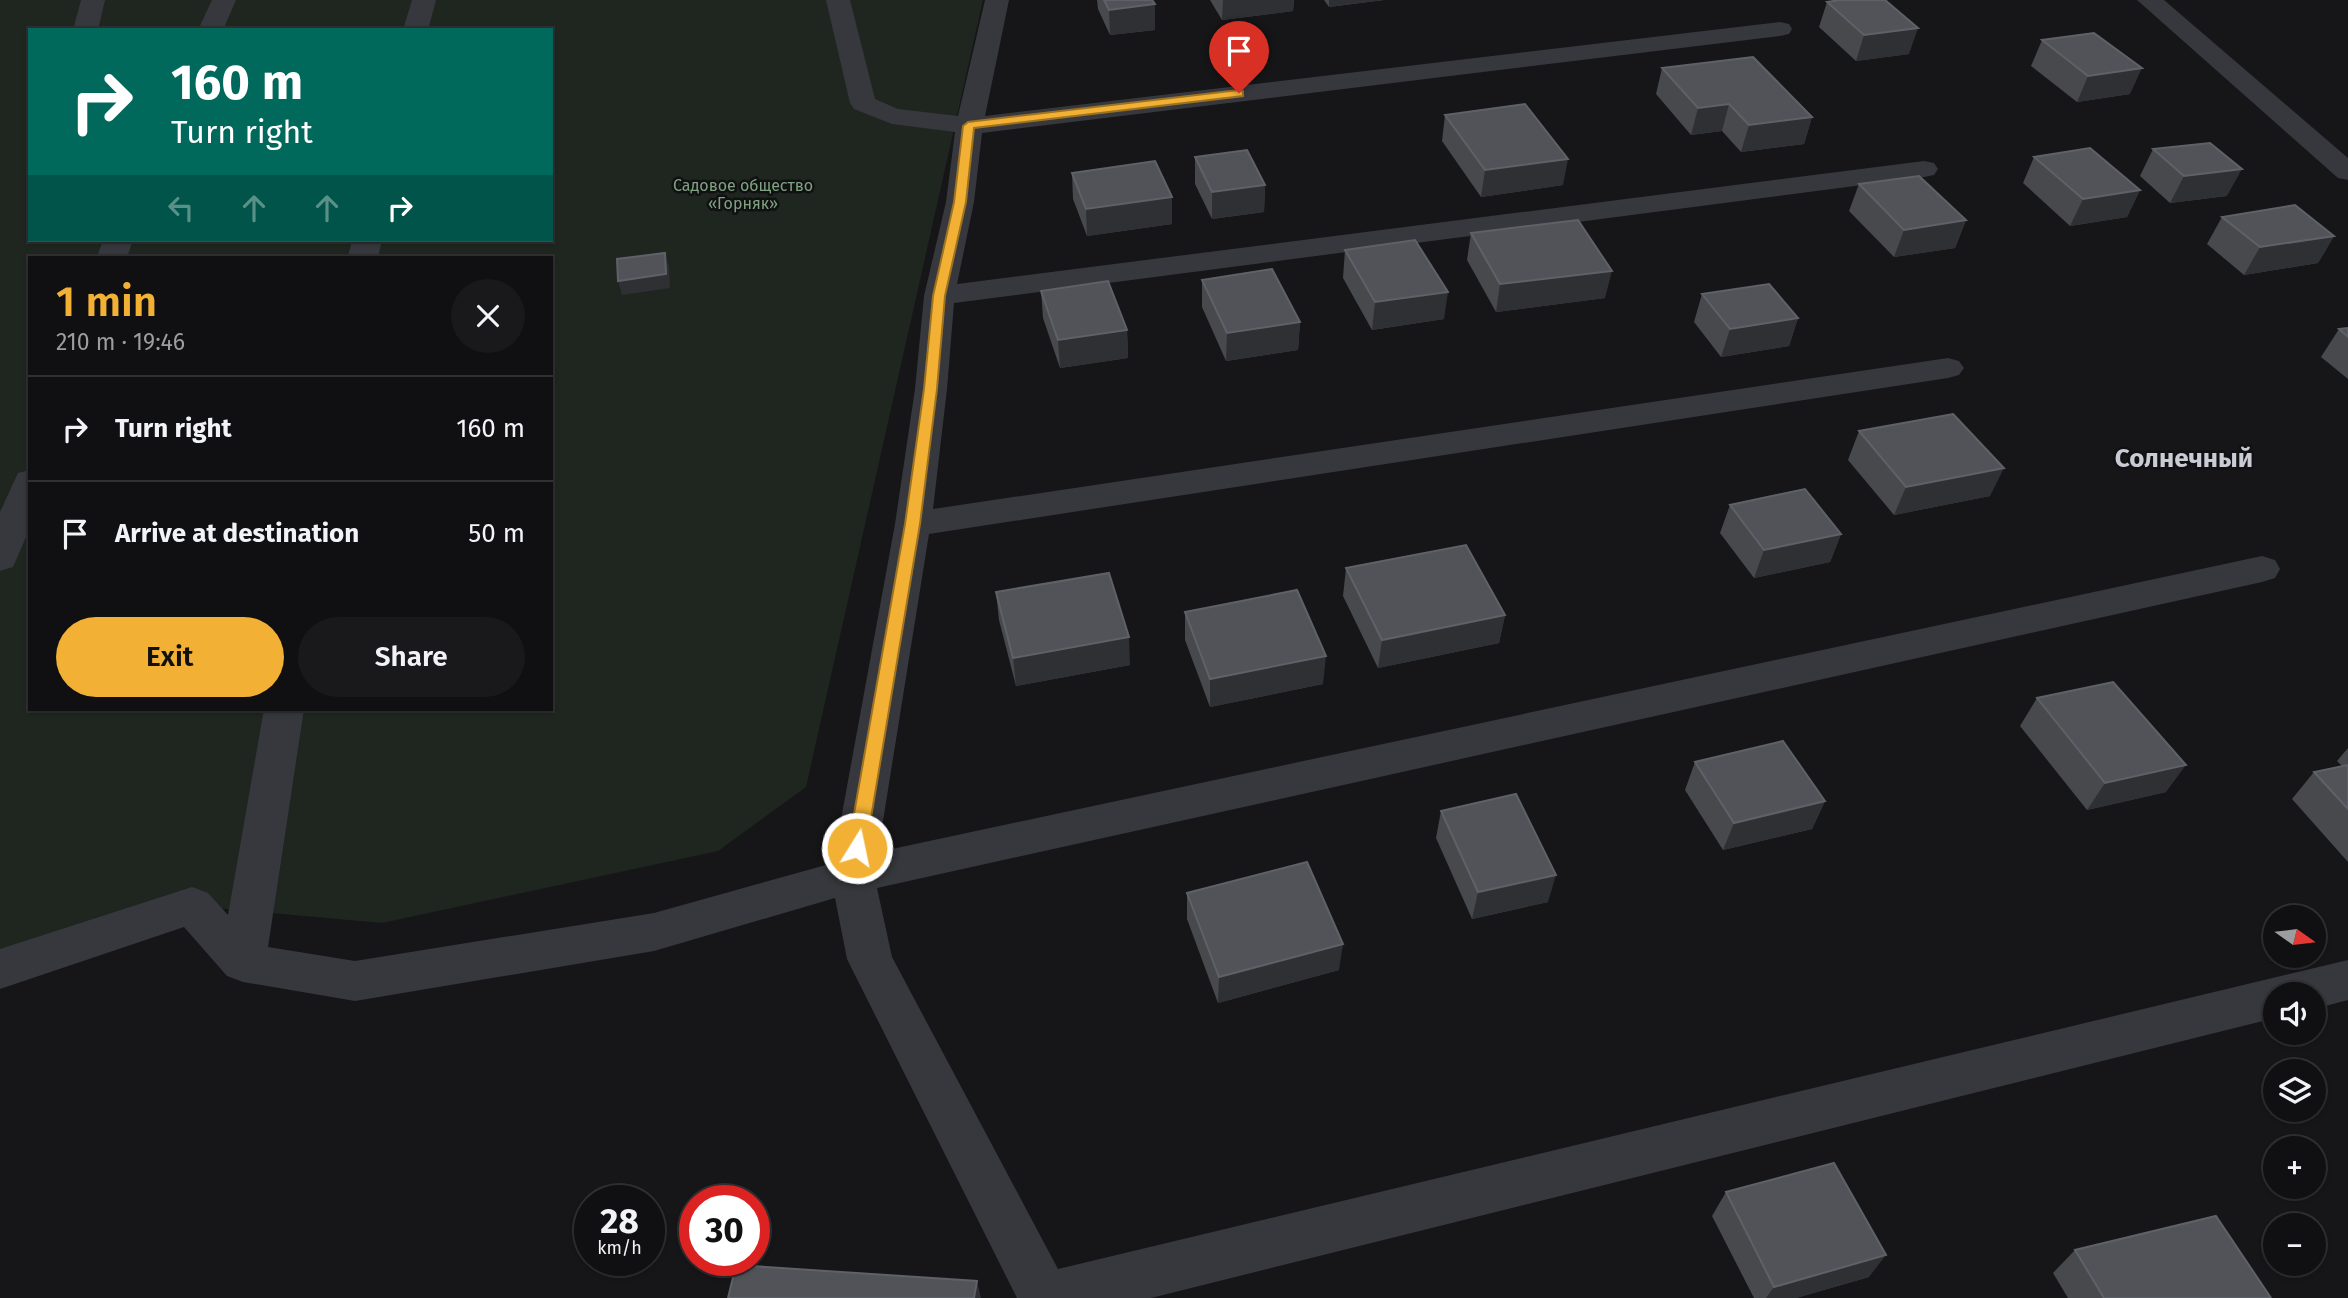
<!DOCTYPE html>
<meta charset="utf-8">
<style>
body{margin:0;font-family:"Fira Sans",sans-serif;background:#19191b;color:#f1f3f6;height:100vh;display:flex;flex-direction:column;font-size:26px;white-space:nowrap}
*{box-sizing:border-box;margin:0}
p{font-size:23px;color:#9c9d9f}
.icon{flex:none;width:38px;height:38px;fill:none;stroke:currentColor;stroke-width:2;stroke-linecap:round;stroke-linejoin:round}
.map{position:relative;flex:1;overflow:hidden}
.drawer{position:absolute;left:28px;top:256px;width:525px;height:455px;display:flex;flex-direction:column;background:#101012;border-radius:0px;box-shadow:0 2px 5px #0004,0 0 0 2px #303032}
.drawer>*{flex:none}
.banner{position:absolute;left:28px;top:28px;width:525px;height:214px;border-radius:0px;box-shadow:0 2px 5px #0004,0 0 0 2px #303032;background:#00695c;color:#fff;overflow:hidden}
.needle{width:46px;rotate:104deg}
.tools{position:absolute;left:2263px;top:905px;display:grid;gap:14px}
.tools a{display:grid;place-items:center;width:63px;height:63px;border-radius:50%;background:#101012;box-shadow:0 2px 5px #0004,0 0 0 2px #303032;font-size:35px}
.speed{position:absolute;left:574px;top:1185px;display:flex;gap:14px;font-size:35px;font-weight:700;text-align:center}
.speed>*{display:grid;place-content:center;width:91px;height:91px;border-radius:50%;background:#101012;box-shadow:0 2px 5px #0004,0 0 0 2px #303032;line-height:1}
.speed small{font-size:18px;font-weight:400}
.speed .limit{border:10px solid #d22;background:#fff;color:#111}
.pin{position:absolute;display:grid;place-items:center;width:60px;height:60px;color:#fff;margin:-72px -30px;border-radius:50% 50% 50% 0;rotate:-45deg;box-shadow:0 0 7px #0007}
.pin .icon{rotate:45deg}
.me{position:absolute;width:77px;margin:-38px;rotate:10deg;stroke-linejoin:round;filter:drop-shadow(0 0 5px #0008)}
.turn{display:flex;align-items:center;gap:24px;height:147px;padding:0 28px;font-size:32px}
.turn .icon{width:91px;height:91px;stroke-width:2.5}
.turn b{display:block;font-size:49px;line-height:60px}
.lanes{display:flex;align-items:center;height:66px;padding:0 28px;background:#0003;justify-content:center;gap:35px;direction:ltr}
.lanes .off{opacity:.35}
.round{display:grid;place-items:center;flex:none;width:74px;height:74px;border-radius:37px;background:#19191b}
.headline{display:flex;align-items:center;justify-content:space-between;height:119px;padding:0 28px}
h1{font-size:42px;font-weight:600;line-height:52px;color:#f2b134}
.primary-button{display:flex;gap:14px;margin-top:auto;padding:14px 28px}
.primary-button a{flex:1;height:80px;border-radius:42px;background:#f2b134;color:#111;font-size:28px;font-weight:600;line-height:80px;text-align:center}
.primary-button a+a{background:#19191b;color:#f1f3f6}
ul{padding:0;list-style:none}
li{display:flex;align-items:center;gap:21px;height:105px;padding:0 28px;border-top:2px solid #303032}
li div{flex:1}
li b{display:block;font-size:26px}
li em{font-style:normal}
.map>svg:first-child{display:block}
</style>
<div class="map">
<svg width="2348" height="1298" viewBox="0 0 2348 1298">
<rect width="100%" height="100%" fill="#161618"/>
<path fill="#1e261f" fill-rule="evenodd" d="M0,0H983L806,787L718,851L382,923L192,906L0,969ZM30,30H551V240H30ZM30,257H551V709H30Z"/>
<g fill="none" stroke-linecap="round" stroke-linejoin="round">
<g fill="#37383d" fill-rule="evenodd">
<polygon points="81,0 105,0 98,30 73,30"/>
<polygon points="212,0 236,0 223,30 198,30"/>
<polygon points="412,0 436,0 428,30 403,30"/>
<polygon points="826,0 850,0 875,99 898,109 958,116 985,0 1009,0 985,116 1780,22 1789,24 1792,29 1789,34 1780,36 982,133 974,202 957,284 1924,161 1934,163 1938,169 1934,175 1924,177 954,303 947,389 933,509 1948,358 1959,361 1964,368 1959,375 1948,378 929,534 878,852 2262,556 2275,560 2280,569 2275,578 2262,582 877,888 892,957 1058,1269 2348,960 2348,1000 2314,1009 2314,994 2275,994 2275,1018 1151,1298 1017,1298 847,959 835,898 654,951 355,1001 243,982 227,976 184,927 0,989 0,949 192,887 208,893 228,915 264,709 304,709 268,947 355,961 654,913 833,863 895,524 915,389 924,296 946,202 955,132 892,124 854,109 850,103"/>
<polygon points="2137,0 2164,0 2348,158 2348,180 2338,178"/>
<polygon points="103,240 133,240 127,257 97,257"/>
<polygon points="352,240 382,240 378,257 348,257"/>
<polygon points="30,470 30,528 13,567 0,571 0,512 18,473"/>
</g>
</g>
<g fill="#47494d">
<polygon points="1097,0 1152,0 1155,30 1110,35 1098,9"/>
<polygon points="1210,0 1294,0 1293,11 1222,20"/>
<polygon points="1324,0 1384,0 1329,7"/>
<polygon points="1827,2 1909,54 1856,61 1819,27"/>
<polygon points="2042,40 2130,94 2077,102 2031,66"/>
<polygon points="1662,68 1812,117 1804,144 1741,152 1722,131 1691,135 1656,94"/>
<polygon points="1445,115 1563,185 1481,197 1442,141"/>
<polygon points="2153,149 2227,196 2170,203 2140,176"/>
<polygon points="1195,157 1265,185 1264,212 1212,219 1195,184"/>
<polygon points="2034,157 2140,190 2127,217 2070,226 2023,183"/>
<polygon points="1072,173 1172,197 1172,224 1087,236 1073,199"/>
<polygon points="1859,184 1966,220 1955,248 1894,257 1849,211"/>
<polygon points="2222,217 2334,236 2318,263 2244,275 2207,244"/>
<polygon points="1471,233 1605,298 1496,312 1467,260"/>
<polygon points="1345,250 1444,319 1372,330 1343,278"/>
<polygon points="1202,280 1300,322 1298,350 1226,361 1202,307"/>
<polygon points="1041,291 1127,330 1128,358 1060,368 1043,318"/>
<polygon points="1702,294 1798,318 1789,346 1721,357 1694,322"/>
<polygon points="2348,328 2348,379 2321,357 2339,329"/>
<polygon points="1859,431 1990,496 1894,515 1848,460"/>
<polygon points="1730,505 1841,534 1830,562 1754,578 1720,533"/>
<polygon points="1346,568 1505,615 1499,643 1378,668 1343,596"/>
<polygon points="996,592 1130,665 1016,686 999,620"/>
<polygon points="1185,612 1323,684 1210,707 1185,640"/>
<polygon points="2037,698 2166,792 2087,810 2020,726"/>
<polygon points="2348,748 2348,862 2292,799 2314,772 2342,766 2337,761"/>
<polygon points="1695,762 1825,801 1812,829 1723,850 1685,790"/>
<polygon points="1441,811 1548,902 1472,919 1436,838"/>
<polygon points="1187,893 1339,970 1218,1003 1187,919"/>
<polygon points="1726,1192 1869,1277 1796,1298 1754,1298 1712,1216"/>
<polygon points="2075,1250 2271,1298 2068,1298 2053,1273"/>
</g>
<g fill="#2f3033">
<polygon points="1223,0 1294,0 1293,11 1222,20"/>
<polygon points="1329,0 1384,0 1329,7"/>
<polygon points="1155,4 1155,30 1110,35 1109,10"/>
<polygon points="1918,28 1909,54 1856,61 1864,35"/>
<polygon points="2142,68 2130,94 2077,102 2088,76"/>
<polygon points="1729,104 1722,131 1691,135 1698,108"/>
<polygon points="1812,117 1804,144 1741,152 1749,125"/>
<polygon points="1568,159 1563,185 1481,197 1485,170"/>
<polygon points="2242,169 2227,196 2170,203 2184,176"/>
<polygon points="1265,185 1264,212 1212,219 1212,192"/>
<polygon points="2140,190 2127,217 2070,226 2083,199"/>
<polygon points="1172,197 1172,224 1087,236 1086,209"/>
<polygon points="1966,220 1955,248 1894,257 1904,230"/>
<polygon points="2334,236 2318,263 2244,275 2260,247"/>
<polygon points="665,253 669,267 670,288 622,295 618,281"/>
<polygon points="1612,271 1605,298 1496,312 1500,284"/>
<polygon points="1448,292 1444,319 1372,330 1375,302"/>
<polygon points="1798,318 1789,346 1721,357 1730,329"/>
<polygon points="1300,322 1298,350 1226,361 1227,333"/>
<polygon points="1127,330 1128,358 1060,368 1058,340"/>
<polygon points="2004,468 1990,496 1894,515 1906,487"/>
<polygon points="1841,534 1830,562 1754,578 1764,550"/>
<polygon points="1505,615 1499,643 1378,668 1382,640"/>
<polygon points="1129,637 1130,665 1016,686 1013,658"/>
<polygon points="1326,656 1323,684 1210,707 1210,679"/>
<polygon points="2186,765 2166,792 2087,810 2105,783"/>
<polygon points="1825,801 1812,829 1723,850 1734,823"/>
<polygon points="1556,875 1548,902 1472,919 1478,892"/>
<polygon points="1343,944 1339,970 1218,1003 1219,977"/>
<polygon points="1886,1255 1869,1277 1796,1298 1766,1298 1774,1287"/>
<polygon points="977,1281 981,1298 974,1298"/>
</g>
<g fill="#525359" stroke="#5f6168" stroke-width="2">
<polygon points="1104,0 1152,0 1155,4 1109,10"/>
<polygon points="1840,0 1885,0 1918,28 1864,35 1827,2"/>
<polygon points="2094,33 2142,68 2088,76 2042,40"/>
<polygon points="1753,57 1812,117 1749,125 1729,104 1698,108 1662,68"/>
<polygon points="1525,104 1568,159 1485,170 1445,115"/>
<polygon points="2210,143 2242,169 2184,176 2153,149"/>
<polygon points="2090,148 2140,190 2083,199 2034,157"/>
<polygon points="1247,150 1265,185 1212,192 1195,157"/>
<polygon points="1155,161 1172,197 1086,209 1072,173"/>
<polygon points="1919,176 1966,220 1904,230 1859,184"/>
<polygon points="2295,205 2334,236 2260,247 2222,217"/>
<polygon points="1578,220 1612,271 1500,284 1471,233"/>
<polygon points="1415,240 1448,292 1375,302 1345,250"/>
<polygon points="665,253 666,274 618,281 617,259"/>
<polygon points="1272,269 1300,322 1227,333 1202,280"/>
<polygon points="1108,281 1127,330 1058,340 1041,291"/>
<polygon points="1769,284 1798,318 1730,329 1702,294"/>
<polygon points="2348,328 2348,337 2339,329"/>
<polygon points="1953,414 2004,468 1906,487 1859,431"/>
<polygon points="1805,489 1841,534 1764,550 1730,505"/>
<polygon points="1466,545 1505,615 1382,640 1346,568"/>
<polygon points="1109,573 1129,637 1013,658 996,592"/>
<polygon points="1297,590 1326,656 1210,679 1185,612"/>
<polygon points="2113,682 2186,765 2105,783 2037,698"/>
<polygon points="1783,741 1825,801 1734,823 1695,762"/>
<polygon points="2348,765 2348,809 2314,772"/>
<polygon points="1516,794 1556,875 1478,892 1441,811"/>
<polygon points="1307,862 1343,944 1219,977 1187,893"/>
<polygon points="1834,1163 1886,1255 1774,1287 1726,1192"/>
<polygon points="2216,1216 2271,1298 2104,1298 2075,1250"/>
<polygon points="736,1265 977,1281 974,1298 728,1298"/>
</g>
<polygon fill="#f2b134" stroke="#9d7322" stroke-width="2" points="1239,90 1243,91 1243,96 974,128 966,202 945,296 937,389 920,524 866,848 863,853 857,855 851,853 848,848 905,524 924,389 933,296 954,202 963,126 968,122"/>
<g text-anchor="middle" stroke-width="5" stroke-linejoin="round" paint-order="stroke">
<g font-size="16" fill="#7fa381" stroke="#111113">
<text x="743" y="191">Садовое общество<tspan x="743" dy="18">«Горняк»</tspan></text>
</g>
<g font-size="26" font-weight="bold" fill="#c9ccd4" stroke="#111113">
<text x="2184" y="467">Солнечный</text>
</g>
</g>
</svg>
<div class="tools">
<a><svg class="needle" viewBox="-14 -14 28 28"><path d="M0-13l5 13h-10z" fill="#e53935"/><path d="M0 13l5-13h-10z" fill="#9c9d9f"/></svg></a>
<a><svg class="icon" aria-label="sound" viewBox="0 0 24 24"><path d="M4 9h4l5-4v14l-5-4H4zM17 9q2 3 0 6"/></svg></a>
<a><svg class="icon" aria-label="layers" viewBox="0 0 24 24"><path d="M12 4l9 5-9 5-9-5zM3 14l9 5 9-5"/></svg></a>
<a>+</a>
<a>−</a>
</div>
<div class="speed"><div>28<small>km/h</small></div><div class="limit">30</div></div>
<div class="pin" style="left:1239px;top:93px;background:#d93025"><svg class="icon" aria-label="arrive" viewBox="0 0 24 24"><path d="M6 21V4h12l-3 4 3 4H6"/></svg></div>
<svg class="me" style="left:857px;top:848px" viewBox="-20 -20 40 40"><circle r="17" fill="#f2b134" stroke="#fff" stroke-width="3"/><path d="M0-11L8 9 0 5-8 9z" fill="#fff"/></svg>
<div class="banner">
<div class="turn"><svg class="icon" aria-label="right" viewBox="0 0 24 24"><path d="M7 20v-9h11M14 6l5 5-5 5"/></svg><div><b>160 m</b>Turn right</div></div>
<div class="lanes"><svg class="icon off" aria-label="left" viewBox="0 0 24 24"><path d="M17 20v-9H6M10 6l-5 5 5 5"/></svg><svg class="icon off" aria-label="ahead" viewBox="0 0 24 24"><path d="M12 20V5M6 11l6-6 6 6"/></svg><svg class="icon off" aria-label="ahead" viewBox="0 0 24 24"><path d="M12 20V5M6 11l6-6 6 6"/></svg><svg class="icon" aria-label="right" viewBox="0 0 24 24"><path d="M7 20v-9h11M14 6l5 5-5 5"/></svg></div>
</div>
<section class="drawer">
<div class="headline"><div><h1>1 min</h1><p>210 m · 19:46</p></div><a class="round"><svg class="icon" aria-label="close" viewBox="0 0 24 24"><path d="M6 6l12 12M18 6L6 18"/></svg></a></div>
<ul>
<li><svg class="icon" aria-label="right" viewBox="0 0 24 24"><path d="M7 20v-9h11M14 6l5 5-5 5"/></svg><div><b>Turn right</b></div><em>160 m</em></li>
<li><svg class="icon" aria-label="arrive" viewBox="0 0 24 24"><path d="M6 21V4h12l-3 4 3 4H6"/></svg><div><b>Arrive at destination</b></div><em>50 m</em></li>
</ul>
<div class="primary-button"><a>Exit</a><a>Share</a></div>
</section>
</div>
